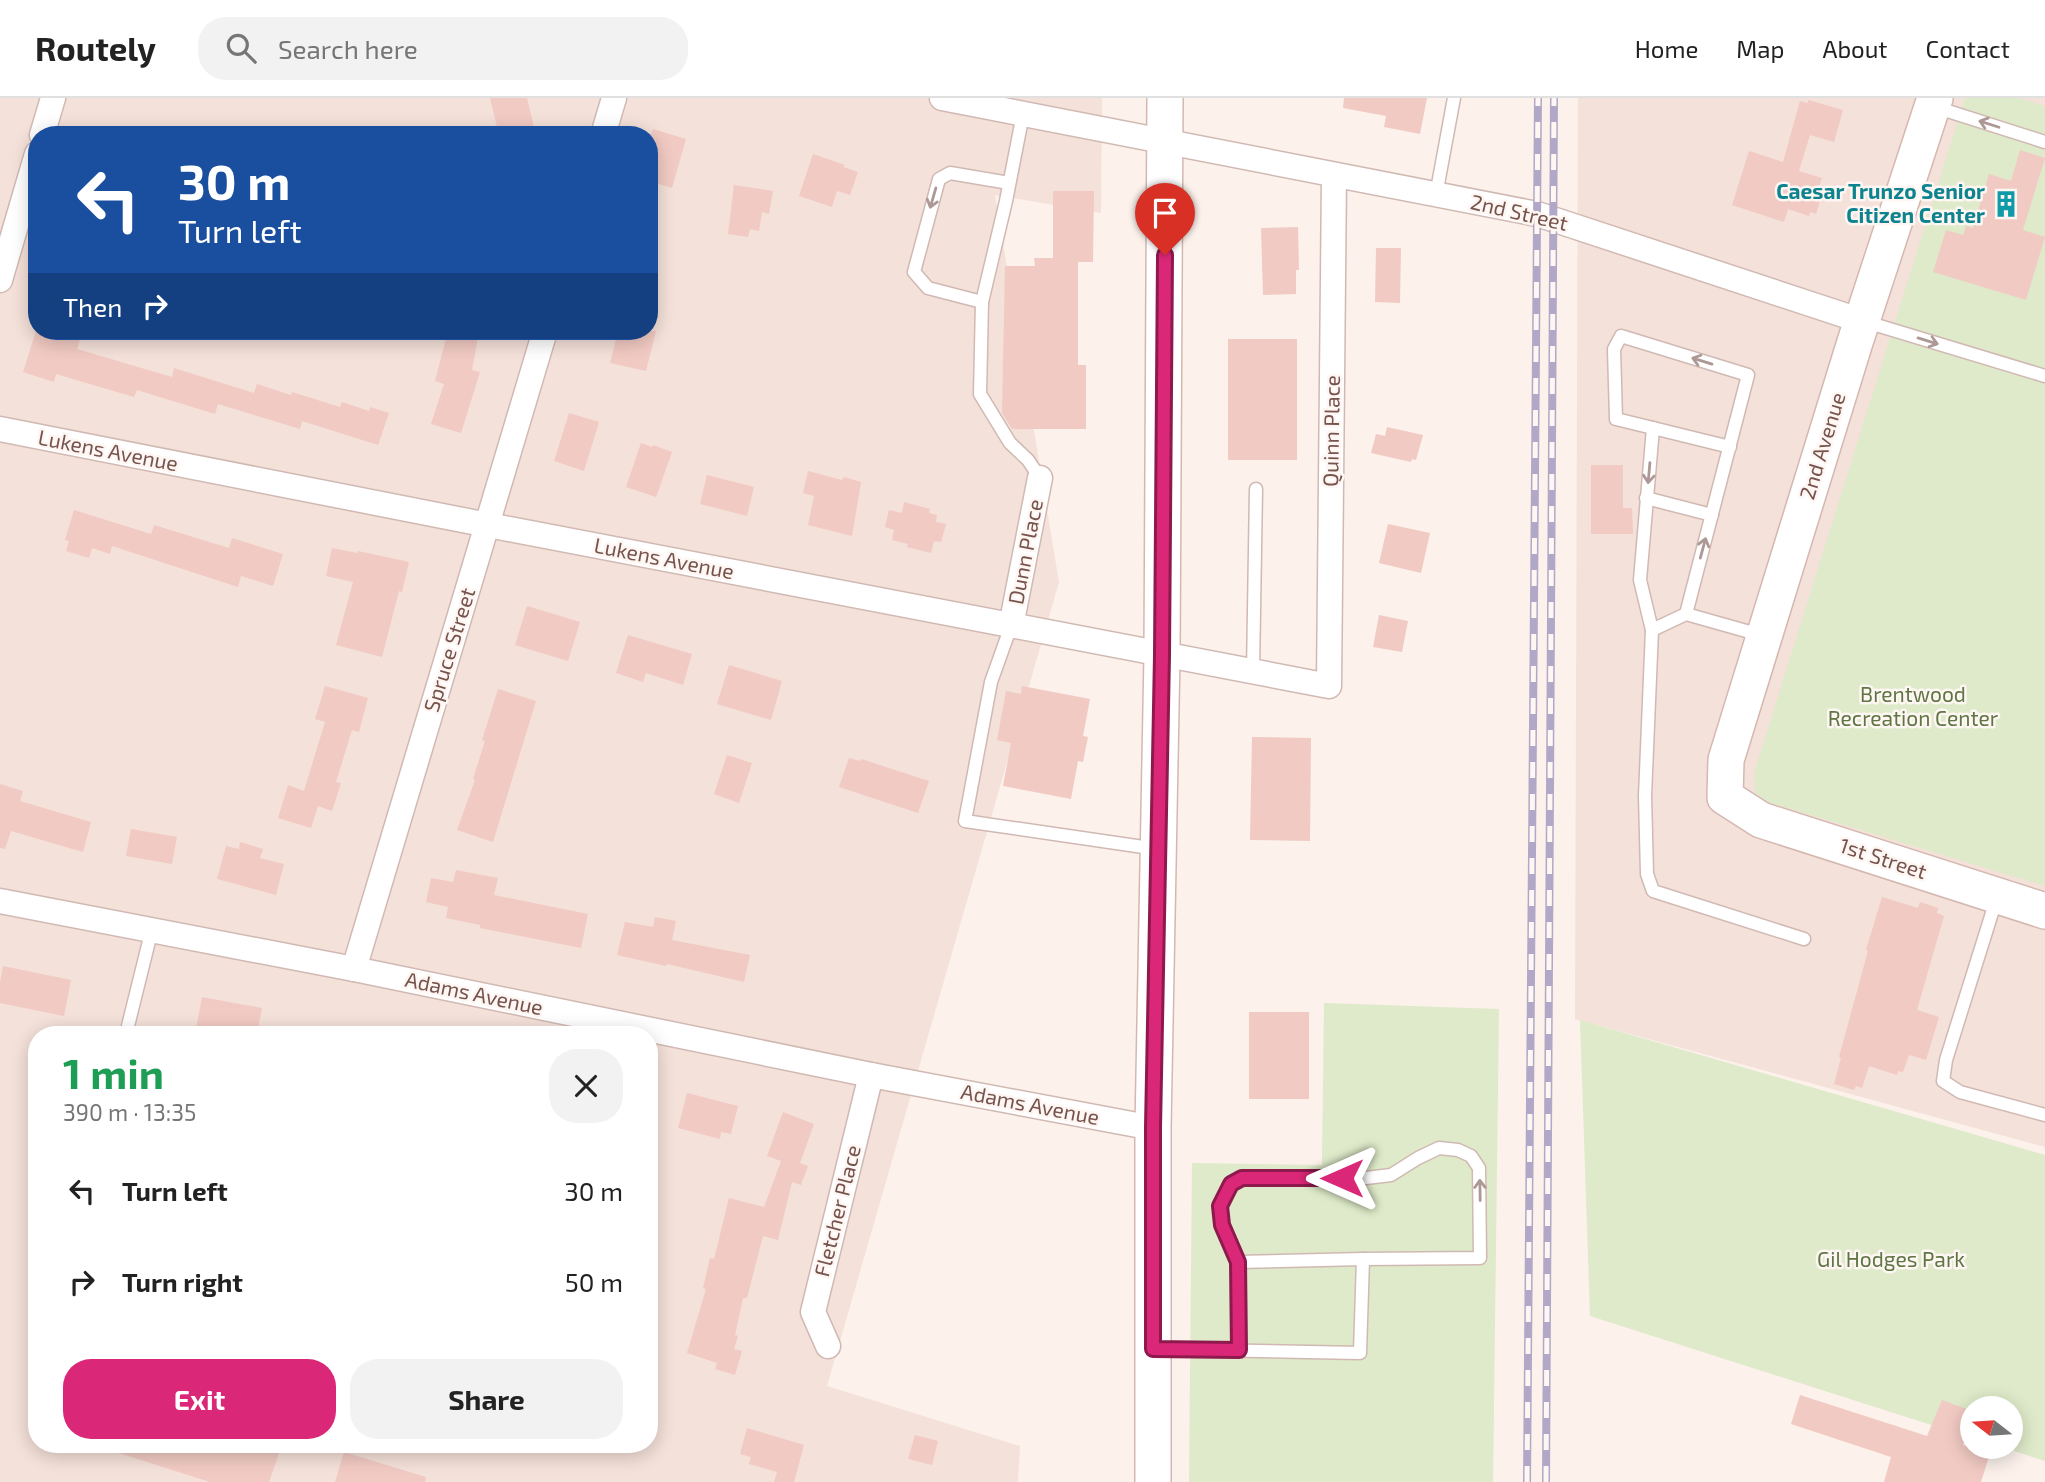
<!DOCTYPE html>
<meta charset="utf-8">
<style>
body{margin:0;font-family:"Exo 2",sans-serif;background:#f2f2f2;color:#222;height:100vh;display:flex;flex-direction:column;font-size:26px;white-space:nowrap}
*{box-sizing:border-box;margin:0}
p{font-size:23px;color:#767676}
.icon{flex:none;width:38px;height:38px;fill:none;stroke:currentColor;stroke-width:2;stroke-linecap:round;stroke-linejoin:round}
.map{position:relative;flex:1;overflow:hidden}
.panel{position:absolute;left:28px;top:928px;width:630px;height:427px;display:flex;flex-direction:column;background:#fff;border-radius:28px;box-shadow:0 4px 18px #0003}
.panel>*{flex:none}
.guide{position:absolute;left:28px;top:28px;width:630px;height:214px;border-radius:28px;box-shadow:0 4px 18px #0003;background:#1a4fa0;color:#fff;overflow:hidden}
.needle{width:46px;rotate:287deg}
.controls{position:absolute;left:1960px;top:1298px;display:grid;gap:14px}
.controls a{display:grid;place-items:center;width:63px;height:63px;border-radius:50%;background:#fff;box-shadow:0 4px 18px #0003;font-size:35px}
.pin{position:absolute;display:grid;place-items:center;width:60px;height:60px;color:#fff;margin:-72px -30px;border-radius:50% 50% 50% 0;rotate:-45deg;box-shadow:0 0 7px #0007}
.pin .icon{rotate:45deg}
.me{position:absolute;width:77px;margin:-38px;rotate:270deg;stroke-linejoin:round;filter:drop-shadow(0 0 5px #0008)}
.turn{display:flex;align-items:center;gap:24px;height:147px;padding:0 35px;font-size:32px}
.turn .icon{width:91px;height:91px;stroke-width:2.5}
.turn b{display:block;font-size:49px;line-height:60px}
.then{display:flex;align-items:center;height:66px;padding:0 35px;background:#0003;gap:14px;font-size:26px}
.round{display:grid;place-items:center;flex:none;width:74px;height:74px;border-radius:28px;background:#f2f2f2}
.head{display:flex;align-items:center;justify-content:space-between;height:119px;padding:0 35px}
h1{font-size:42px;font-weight:700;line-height:52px;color:#1e9e55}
.cta{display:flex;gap:14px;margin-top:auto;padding:14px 35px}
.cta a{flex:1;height:80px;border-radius:28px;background:#db2777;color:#fff;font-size:28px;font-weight:700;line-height:80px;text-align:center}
.cta a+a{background:#f2f2f2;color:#222}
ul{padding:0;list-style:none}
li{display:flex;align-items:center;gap:21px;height:91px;padding:0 35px}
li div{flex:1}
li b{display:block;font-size:26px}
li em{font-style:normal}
header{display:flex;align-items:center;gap:42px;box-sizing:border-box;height:98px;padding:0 35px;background:#fff;border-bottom:2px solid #e0e0e0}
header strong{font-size:33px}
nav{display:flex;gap:38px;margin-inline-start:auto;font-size:24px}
.search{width:490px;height:63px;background:#f2f2f2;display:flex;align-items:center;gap:18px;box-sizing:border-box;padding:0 24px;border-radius:28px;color:#767676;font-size:26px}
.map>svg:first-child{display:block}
</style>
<header>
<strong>Routely</strong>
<div class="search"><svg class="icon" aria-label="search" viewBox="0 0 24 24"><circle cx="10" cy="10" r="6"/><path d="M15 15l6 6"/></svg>Search here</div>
<nav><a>Home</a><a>Map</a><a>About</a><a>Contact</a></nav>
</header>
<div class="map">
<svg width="2045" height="1384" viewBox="0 0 2045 1384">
<rect width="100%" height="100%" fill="#fcf1eb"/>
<g fill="#f4e1d9" fill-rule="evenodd">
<path d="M0,0H1102L1101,115L995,97L1059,484L827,1288L1020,1348L1018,1384H0ZM37,37H649V233H37ZM37,936H649V1346H37Z"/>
<polygon points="1578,0 2045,0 2045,1049 1575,921"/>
</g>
<g fill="#deeac9">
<polygon points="1965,0 2019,0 2045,8 2045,788 1768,704 1755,695 1754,675"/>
<polygon points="1324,905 1499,911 1493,1384 1189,1384 1192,1065 1322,1067"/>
<polygon points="1580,922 2045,1057 2045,1363 2002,1349 2011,1349 2011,1311 1972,1311 1972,1340 1590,1218"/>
</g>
<g fill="#f1cac3">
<polygon points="490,0 527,0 536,37 499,37"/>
<polygon points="1344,0 1427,0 1420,36 1384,29 1386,18 1343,10"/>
<polygon points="1808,2 1843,12 1834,44 1810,37 1799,73 1822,80 1818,92 1823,94 1816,116 1810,114 1809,118 1788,111 1784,124 1732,107 1749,53 1783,64 1800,3 1808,5"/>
<polygon points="653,31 686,41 672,90 649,83 649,42"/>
<polygon points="2020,52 2045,60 2023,132 2045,139 2026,202 1933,174 1946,132 1963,137 1966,128 1973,130 1989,76 2011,83"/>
<polygon points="813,56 845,67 843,69 858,74 850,97 837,93 832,109 799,98"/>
<polygon points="734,87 773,93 769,116 762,114 759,133 750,131 748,139 728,136"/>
<polygon points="1053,93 1094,93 1093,164 1078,164 1078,267 1086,267 1086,331 1012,331 1002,315 1005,168 1035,168 1034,160 1053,160"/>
<polygon points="1298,129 1299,172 1296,172 1296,196 1263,197 1261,130"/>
<polygon points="1376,150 1401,150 1400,205 1375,204"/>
<polygon points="36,233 64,233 81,238 77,251 172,279 174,270 254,295 257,286 291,297 292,294 340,309 342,304 369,313 370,309 389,315 378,347 302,323 300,331 218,306 215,316 137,292 134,299 56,276 54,284 23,274"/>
<polygon points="448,233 479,233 472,272 480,274 461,335 431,326 444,286 435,283"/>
<polygon points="618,233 656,233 646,273 610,265"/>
<rect x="1228" y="241" width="69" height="121"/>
<polygon points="569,315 599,324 584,373 554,363"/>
<polygon points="1387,329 1423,337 1416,362 1412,361 1411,364 1371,355 1376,336 1385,338"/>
<polygon points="641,345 652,349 653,347 672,354 656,399 626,389"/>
<polygon points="1591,367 1623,367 1623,410 1632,410 1633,436 1591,436"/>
<polygon points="808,373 842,382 844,379 861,384 852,438 808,427 814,398 803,395"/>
<polygon points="707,377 754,389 747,418 700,406"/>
<polygon points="904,404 930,411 929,415 937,417 936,424 946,426 941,444 934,443 931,455 907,449 908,446 892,442 894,432 885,429 889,412 902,415"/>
<polygon points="74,412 151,436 154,427 229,450 232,440 283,456 273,488 241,478 238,489 112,448 110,456 92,450 89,460 66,453 69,443 65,442"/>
<polygon points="1388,426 1430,435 1421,475 1379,465"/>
<polygon points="332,450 357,455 358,453 409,464 402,494 399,493 382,559 336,547 353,484 326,478"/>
<polygon points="527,508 580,524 568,563 515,547"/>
<polygon points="1379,517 1408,523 1402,554 1373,549"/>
<polygon points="628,537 692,556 683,587 646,575 643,584 616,575"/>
<polygon points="729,567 782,583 771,622 717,606"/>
<polygon points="325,588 368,600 359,634 352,632 336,684 341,685 332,713 318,708 311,730 278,720 288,687 304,693 325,624 315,621"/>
<polygon points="1022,588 1090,601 1083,638 1088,639 1083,664 1078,663 1071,701 1003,688 1011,645 997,642 1006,593 1021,596"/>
<polygon points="498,591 536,603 493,744 457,732 475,682 473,681 485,643 482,642"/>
<polygon points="1252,639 1311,640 1310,743 1250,742"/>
<polygon points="727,657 752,665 739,705 714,696"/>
<polygon points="849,660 860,663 861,661 929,683 918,715 839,689"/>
<polygon points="0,686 23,693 20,703 91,724 83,754 11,733 5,751 0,750"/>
<polygon points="131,731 177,739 172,766 126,758"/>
<polygon points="240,744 263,751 260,760 284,766 276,797 217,781 226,748 239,751"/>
<polygon points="456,772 498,780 494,797 588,816 581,850 480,830 480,827 446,820 448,809 426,804 431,780 453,784"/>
<polygon points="1882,799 1918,810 1920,804 1938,810 1937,815 1944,818 1917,912 1939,919 1926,962 1909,957 1903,974 1898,973 1897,977 1869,968 1862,990 1856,988 1854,992 1834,986 1841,960 1839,959 1868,853 1866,852"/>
<polygon points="655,819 676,823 672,842 750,857 744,884 667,866 666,868 617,857 625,824 653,829"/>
<polygon points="3,868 71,882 64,918 0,905 0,885"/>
<polygon points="202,899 262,910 257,936 195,936"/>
<rect x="1249" y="914" width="60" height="87"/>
<polygon points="687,995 738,1008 731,1036 721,1034 720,1041 678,1030"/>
<polygon points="783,1014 814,1026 800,1065 808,1068 801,1087 792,1084 778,1142 763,1138 747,1200 743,1200 735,1237 738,1238 734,1251 742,1253 735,1277 715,1271 717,1265 687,1255 706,1191 703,1190 710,1160 714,1161 729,1100 764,1109 781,1063 767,1058"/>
<polygon points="1800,1297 1927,1338 1942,1302 1972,1313 1972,1322 1963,1347 1990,1355 1981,1384 1884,1384 1891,1359 1791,1326"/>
<polygon points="747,1330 804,1347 794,1384 774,1384 777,1374 749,1366 751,1359 740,1356"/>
<polygon points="915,1337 938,1343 932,1367 908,1361"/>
<polygon points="104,1346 263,1346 261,1350 279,1355 269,1384 210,1384 103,1350"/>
<polygon points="344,1354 426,1379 425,1384 335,1384"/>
</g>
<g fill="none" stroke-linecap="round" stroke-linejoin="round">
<defs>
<g id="lane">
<polyline points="1935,9 2045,44"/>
<polyline points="1023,16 1006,103 982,204 980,296 1010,345 1028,362 1040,380"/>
<polyline points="1436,97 1454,0"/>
<polyline points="982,204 928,190 914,174 939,81 950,75 1009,85"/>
<polyline points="1863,223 2045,278"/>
<polyline points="1653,330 1730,349"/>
<polyline points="1646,400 1712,417"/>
<polyline points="1011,528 991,584 965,723 1157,751"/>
<polyline points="1652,532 1640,482 1653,330 1616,321 1614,251 1621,238 1748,277 1686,516"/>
<polyline points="1764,538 1686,516 1652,532 1645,698 1647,776 1653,793 1804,841"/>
<polyline points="1253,574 1256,391"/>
<polyline points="1997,799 1946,962 1943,983 1960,994 2045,1017"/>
<polyline points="126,936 152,831"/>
<polyline points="1238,1164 1363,1161"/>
<polyline points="1157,1251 1360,1255 1363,1161 1480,1160 1479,1070 1471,1058 1458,1052 1439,1050 1418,1060 1391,1077 1366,1080 1242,1080 1231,1086 1220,1108 1222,1127 1238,1164 1239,1252"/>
</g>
<g id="street">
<polyline points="942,0 1537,116 1862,223"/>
<polyline points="42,37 53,0"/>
<polyline points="603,37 614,0"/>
<polyline points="0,182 37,56"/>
<polyline points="0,331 488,427 1329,588 1334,77"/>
<polyline points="1011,528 1040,380"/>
<polyline points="0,803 354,871 871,977 1153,1030"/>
<polyline points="354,871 545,233"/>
<polyline points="828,1248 813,1214 871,977"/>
</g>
<g id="secondary">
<polyline points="1935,0 1855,244 1726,662 1725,699 1761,722 2045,813"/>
<polyline points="1153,1384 1153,1030 1162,557 1165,0"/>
</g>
</defs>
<use href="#lane" stroke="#d1b9b3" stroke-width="15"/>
<use href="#street" stroke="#d1b9b3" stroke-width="27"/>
<use href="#secondary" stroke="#d4b8b0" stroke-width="38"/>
<use href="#lane" stroke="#fff" stroke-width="12"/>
<use href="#street" stroke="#fff" stroke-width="24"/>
<use href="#secondary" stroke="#fff" stroke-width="35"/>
<defs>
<g id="rail">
<polyline points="1527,1384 1538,0"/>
<polyline points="1546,1384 1554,0"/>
</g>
</defs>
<use href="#rail" stroke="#b1a8c7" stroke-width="8"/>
<use href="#rail" stroke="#fef6f2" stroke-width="5" stroke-dasharray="16" stroke-linecap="butt"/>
</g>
<defs><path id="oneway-shaft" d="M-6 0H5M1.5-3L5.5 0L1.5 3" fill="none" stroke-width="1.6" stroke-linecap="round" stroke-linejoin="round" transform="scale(1.75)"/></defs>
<g stroke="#ad9895">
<use href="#oneway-shaft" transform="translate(1989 26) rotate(-162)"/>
<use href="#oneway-shaft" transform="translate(933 100) rotate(106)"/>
<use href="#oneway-shaft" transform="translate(1928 243) rotate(17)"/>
<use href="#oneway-shaft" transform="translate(1702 263) rotate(-163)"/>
<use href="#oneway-shaft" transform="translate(1649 375) rotate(95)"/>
<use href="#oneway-shaft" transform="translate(1703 450) rotate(-75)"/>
<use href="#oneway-shaft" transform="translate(1480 1092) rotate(-91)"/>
</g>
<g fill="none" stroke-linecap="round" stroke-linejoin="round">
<defs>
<polyline id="route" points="1165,157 1162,557 1153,1030 1153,1251 1239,1252 1238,1164 1222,1127 1220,1108 1231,1086 1242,1080 1342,1080"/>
</defs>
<use href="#route" stroke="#8e194d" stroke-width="18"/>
<use href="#route" stroke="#db2777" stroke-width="12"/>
</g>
<defs>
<symbol id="building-bare" viewBox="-9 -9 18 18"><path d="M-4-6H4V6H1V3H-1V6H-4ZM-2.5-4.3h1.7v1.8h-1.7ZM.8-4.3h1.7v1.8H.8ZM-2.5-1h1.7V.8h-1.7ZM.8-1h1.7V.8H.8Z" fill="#0f9aa8" stroke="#fef6f2" stroke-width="2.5" paint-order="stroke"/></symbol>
</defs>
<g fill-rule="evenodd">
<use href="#building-bare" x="1987" y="87" width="38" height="38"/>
</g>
<g text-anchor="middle" stroke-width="5" stroke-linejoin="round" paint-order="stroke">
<g font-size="21" font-weight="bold" fill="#0d838f" stroke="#fef6f2" text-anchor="end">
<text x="1985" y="101">Caesar Trunzo Senior<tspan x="1985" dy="24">Citizen Center</tspan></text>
</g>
<g font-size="21" fill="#77534e" stroke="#fef6f2">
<text transform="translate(1519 115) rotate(13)" y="7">2nd Street</text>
<text transform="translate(1332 333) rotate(-89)" y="7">Quinn Place</text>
<text transform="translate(1823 348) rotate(-73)" y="7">2nd Avenue</text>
<text transform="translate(108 353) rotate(11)" y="7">Lukens Avenue</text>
<text transform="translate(1026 454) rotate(-79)" y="7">Dunn Place</text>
<text transform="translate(664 461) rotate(11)" y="7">Lukens Avenue</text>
<text transform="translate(450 552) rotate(-73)" y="7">Spruce Street</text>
<text transform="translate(1883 761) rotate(18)" y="7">1st Street</text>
<text transform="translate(474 896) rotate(12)" y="7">Adams Avenue</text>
<text transform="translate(1030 1007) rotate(11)" y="7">Adams Avenue</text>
<text transform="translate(838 1113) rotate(-76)" y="7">Fletcher Place</text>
</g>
<g font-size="21" fill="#5e7643" stroke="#fef6f2">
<text x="1913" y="604">Brentwood<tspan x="1913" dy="24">Recreation Center</tspan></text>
<text x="1891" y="1169">Gil Hodges Park</text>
</g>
</g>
</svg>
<div class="controls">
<a><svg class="needle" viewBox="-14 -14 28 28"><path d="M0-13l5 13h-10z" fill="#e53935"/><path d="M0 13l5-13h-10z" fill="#767676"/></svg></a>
</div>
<div class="pin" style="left:1165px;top:157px;background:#d93025"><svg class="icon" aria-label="arrive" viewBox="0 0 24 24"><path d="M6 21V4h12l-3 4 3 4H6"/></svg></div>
<svg class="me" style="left:1342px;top:1080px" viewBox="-20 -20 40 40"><path d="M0-17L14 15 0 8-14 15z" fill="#db2777" stroke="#fff" stroke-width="4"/></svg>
<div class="guide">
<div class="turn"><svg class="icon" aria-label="left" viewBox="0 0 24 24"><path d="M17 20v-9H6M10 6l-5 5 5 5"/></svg><div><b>30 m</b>Turn left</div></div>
<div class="then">Then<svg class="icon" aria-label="right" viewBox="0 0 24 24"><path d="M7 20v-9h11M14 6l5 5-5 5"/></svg></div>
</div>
<section class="panel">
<div class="head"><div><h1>1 min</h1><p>390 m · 13:35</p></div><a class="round"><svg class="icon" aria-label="close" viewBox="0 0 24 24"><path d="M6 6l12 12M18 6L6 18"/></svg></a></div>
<ul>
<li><svg class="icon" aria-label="left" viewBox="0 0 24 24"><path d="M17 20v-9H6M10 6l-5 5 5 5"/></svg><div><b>Turn left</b></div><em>30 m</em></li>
<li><svg class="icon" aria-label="right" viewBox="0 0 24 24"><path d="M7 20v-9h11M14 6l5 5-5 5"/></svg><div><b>Turn right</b></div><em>50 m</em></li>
</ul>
<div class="cta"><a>Exit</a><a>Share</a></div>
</section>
</div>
